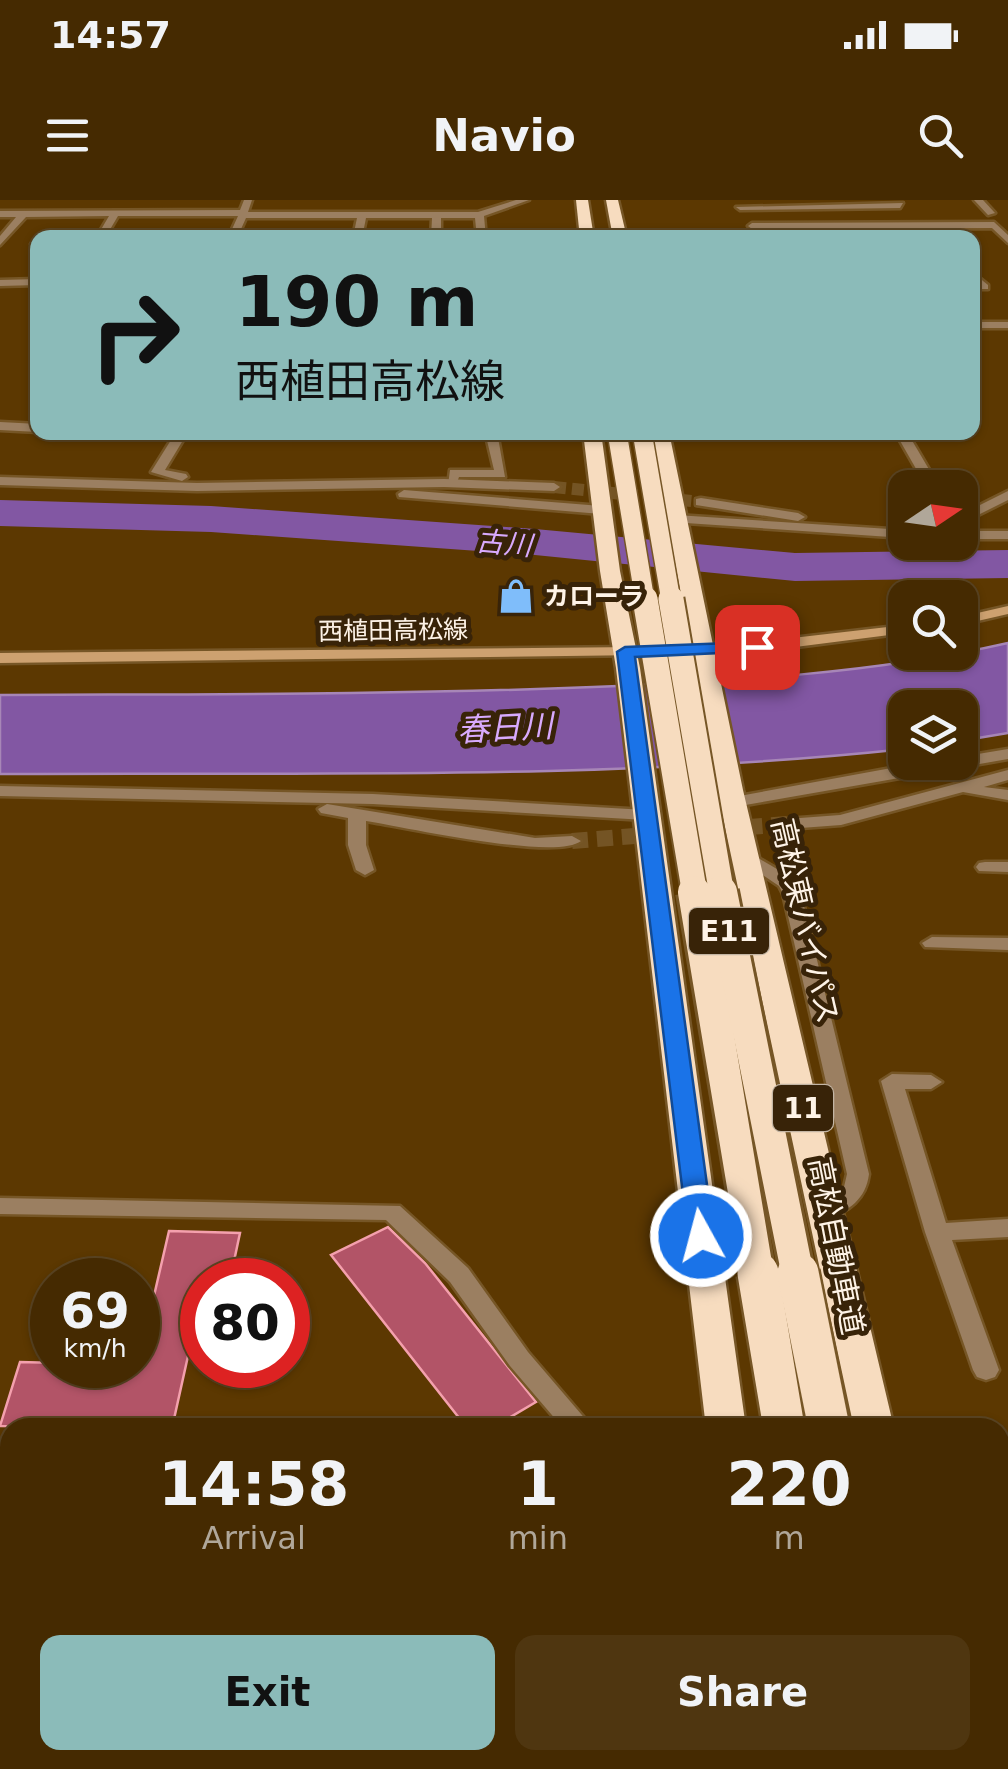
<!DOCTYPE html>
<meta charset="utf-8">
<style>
body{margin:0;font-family:"DejaVu Sans","Noto Sans JP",sans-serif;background:#4f3610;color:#f1f3f6;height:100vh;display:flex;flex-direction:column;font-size:38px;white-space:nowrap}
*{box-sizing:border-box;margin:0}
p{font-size:32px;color:#b0a799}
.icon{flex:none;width:55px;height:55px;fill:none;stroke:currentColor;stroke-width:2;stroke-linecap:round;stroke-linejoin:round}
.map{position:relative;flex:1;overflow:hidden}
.side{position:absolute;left:0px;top:1218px;width:1010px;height:352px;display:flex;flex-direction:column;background:#452a01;border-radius:30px 30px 0 0;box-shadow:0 2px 8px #0004,0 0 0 2px #5d4623}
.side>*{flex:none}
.top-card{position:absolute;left:30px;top:30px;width:950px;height:210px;border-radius:20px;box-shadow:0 2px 8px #0004,0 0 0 2px #5d4623;background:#8bbbb9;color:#111;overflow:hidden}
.needle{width:65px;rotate:77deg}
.controls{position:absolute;left:888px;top:270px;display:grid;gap:20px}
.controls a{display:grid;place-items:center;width:90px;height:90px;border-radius:20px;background:#452a01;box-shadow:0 2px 8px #0004,0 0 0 2px #5d4623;font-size:50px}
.speed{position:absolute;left:30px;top:1058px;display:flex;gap:20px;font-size:50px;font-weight:700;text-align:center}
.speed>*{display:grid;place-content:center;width:130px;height:130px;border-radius:50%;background:#452a01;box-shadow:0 2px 8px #0004,0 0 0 2px #5d4623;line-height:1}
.speed small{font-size:25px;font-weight:400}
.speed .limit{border:15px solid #d22;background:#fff;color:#111}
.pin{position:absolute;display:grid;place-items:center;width:85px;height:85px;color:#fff;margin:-42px;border-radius:20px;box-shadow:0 5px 15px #0006}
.me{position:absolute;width:110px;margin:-55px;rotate:353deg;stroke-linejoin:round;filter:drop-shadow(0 0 8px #0008)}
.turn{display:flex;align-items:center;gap:35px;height:210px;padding:0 40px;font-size:45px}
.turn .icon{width:130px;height:130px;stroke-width:2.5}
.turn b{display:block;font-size:70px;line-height:85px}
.eta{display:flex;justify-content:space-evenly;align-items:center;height:170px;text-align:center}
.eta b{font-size:60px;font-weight:700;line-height:70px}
.primary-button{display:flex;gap:20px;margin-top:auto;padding:20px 40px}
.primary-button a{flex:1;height:115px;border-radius:20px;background:#8bbbb9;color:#111;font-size:40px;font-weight:700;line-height:115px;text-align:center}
.primary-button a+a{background:#4f3610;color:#f1f3f6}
.status{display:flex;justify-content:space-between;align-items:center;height:70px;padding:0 50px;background:#452a01;direction:ltr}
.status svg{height:28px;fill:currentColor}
header{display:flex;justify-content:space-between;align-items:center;height:130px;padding:0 40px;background:#452a01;font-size:45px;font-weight:700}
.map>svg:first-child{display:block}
</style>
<div class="status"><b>14:57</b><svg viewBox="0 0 49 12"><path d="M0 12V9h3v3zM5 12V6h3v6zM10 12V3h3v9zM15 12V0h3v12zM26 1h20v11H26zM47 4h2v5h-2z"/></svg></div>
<header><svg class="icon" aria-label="menu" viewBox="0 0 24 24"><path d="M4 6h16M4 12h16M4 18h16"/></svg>Navio<svg class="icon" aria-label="search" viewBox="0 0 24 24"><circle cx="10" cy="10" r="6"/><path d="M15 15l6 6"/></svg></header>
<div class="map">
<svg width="1008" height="1569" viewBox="0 0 1008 1569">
<rect width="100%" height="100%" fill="#5c3801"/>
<path fill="#8257a3" stroke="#a786b7" stroke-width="2.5" d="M1008,443V533L960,541V508H905V549C605,581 301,572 0,574V495C198,494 395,495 593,487C732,481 872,474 1008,443Z"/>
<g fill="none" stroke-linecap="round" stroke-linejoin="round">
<polygon fill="#8257a3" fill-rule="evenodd" points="0,300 211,306 535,329 795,353 1008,350 1008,378 795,381 535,355 211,332 0,326"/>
</g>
<g fill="#b25467" stroke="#f4a0ad" stroke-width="2.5">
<polygon points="388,1027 425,1063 536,1202 492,1228 467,1228 331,1055"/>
<polygon points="169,1031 240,1033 230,1080 202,1080 202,1148 190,1147 172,1228 0,1226 20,1162 138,1165"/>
</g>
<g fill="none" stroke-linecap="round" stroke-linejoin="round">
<polyline stroke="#745424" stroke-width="12" stroke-dasharray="12 6" stroke-linecap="butt" points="554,287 701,302"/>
<polyline stroke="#745424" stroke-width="16" stroke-dasharray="16 9" stroke-linecap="butt" points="572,641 787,624"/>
<defs>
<g id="lane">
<polygon points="485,232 497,232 505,277 459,277 456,285 448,285 450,270 494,270"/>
<polygon points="985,662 1008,662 1008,672 979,671 976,667 979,663"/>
<polygon points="892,874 931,875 942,882 931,889 905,889 946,1023 1008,1019 1008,1037 952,1040 999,1170 995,1177 986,1180 977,1177 973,1170 925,1032 881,881"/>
<polygon points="0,998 400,1006 468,1068 528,1152 593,1228 563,1228 510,1166 450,1082 386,1020 0,1014"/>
</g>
<g id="street">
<polygon points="244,0 252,0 248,12 478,12 516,0 529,0 484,16 486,38 477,38 475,18 441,18 441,38 431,38 432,18 366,18 362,38 353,37 357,18 246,18 237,38 228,38 238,16 118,16 105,38 96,38 109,16 26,17 0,45 0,36 16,17 0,17 0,11 240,10"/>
<polygon points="974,0 983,0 995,13 988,15"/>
<polygon points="903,3 900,8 740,10 736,7"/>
<polygon points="994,22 1008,35 1008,43 992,28 752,29 748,26 752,23"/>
<polygon points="36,41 38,47 33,46 31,44"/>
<polygon points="972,72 988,85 988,89 982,89 972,81"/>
<polygon points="38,79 38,85 0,86 0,80"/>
<rect x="972" y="122" width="36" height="6"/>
<polygon points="0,222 38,224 38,232 0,230"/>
<polygon points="176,232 188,232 165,270 186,274 188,277 182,281 151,272"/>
<polygon points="895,232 907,232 940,288 927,288"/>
<polygon points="0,277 197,283 444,279 554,283 560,287 554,291 444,287 197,291 0,285"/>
<polygon points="404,290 601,306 608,310 601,314 399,297 398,294"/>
<polygon points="1008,291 1008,300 960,324 960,315"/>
<polygon points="701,298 798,313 805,317 798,321 696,305 696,299"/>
<polygon points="676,315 905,330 905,338 671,322 669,319"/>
<rect x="960" y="331" width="48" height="8"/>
<polygon points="1008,549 1008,559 734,607 725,602 734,597 924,562 960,562 960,557"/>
<polygon points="1008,570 1008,580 984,587 1008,590 1008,600 963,592 841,625 787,629 778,624 787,619 840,615"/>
<polygon points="0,586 373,594 646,610 655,615 646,620 373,604 0,596"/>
<path d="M327,604L535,638L572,636L581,641C556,661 404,627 366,621V645L374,670L365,675L356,670L348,645V618L321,613L318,609Z"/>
<path d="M748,652L794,679L801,694L869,974C866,999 849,1011 826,1019L818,1016L814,1010L818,1004L844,987L847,974L783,694L779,686L742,661L739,657L742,653Z"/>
<polygon points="932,737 1008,738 1008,750 925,747 922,743"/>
</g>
<g id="secondary">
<polygon points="1008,406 1008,414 960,425 960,417"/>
<polygon points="905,425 905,433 757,452 688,455 680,450 688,445 757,442"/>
<polygon points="639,447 644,449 644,455 0,463 0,453"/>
</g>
<g id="primary">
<rect x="1000" y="1299" width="8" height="30"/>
<rect x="0" y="1306" width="10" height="30"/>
<rect x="0" y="1362" width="10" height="32"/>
<rect x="1000" y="1365" width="8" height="32"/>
</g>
<g id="highway">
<polygon points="576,0 588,0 594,38 580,38"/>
<polygon points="606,0 618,0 627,38 613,38"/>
<polygon points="583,232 601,232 620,371 640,468 746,1228 706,1228 616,468 600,371"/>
<polygon points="651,232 669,232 743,590 894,1228 854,1228 717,590"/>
<polygon points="746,1560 794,1560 796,1569 748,1569"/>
<polygon points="816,1560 864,1560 866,1569 818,1569"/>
<polygon points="873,1560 921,1560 922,1569 874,1569"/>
<polygon points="923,1560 971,1560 973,1569 925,1569"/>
</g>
</defs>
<use href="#lane" stroke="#765626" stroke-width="5"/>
<use href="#street" stroke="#765626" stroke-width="5"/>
<use href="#secondary" stroke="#765626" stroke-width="5"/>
<use href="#primary" stroke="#765626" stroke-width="5"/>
<use href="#highway" stroke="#765626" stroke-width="5"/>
<use href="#lane" fill="#9b7f61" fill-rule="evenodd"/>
<use href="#street" fill="#9b7f61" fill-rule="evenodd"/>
<use href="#secondary" fill="#cda170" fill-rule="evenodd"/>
<use href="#primary" fill="#f4bb7a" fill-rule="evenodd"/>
<use href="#highway" fill="#f7dcbf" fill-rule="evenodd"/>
<defs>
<g id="highway-bridge-far3">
<polyline points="617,232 645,401"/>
<polyline points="642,232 671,401"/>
</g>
<g id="highway-bridge-far2">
<polyline points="645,399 695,695"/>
<polyline points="671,399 722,695"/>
</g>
<g id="highway-bridge-far1">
<polyline points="694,692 758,1076"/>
<polyline points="721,692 798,1076"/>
</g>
<g id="highway-bridge">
<polyline points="758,1073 784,1228"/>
<polyline points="798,1073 829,1228"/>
</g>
</defs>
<use href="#highway-bridge-far3" stroke="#765626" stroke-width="22" stroke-linecap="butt"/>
<use href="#highway-bridge-far2" stroke="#765626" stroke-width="29" stroke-linecap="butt"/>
<use href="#highway-bridge-far1" stroke="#765626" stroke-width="38" stroke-linecap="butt"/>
<use href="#highway-bridge" stroke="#765626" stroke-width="46" stroke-linecap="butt"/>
<use href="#highway-bridge-far3" stroke="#f7dcbf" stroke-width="19"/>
<use href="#highway-bridge-far2" stroke="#f7dcbf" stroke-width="25"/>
<use href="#highway-bridge-far1" stroke="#f7dcbf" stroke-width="32"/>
<use href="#highway-bridge" stroke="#f7dcbf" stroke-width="41"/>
</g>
<polygon fill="#1a73e8" stroke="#114b97" stroke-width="2.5" points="757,442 763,444 763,451 635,457 714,1036 711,1044 691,1044 688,1036 617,452 625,447"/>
<defs>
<symbol id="shop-bare" viewBox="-9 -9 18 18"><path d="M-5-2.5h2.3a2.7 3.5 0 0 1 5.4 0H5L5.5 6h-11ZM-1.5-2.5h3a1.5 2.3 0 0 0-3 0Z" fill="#7fbdfa" stroke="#382308" stroke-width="2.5" paint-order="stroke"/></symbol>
</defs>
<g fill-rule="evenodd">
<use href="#shop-bare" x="491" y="371" width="50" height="50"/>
</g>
<g text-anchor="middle" stroke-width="10" stroke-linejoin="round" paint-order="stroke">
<g font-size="25" font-weight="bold" fill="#fef3e7" stroke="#382308" text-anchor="start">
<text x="544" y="405">カローラ</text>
</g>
<g font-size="25" fill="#fef3e7" stroke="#382308">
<text transform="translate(393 430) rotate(-1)" y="9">西植田高松線</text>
</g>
<g font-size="28" font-style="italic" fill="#d8aafd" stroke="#382308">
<text transform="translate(504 343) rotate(5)" y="10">古川</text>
</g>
<g fill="#382308" stroke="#c3b5a4" stroke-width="2.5">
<rect x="689" y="708" width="80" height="46" rx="8"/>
<rect x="773" y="885" width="60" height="46" rx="8"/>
</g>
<g font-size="28" font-weight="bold" fill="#fef3e7">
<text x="729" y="741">E11</text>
<text x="803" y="918">11</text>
</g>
<g font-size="30" fill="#fef3e7" stroke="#382308">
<text transform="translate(805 721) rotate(77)" y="10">高松東バイパス</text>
<text transform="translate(836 1046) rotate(79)" y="10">高松自動車道</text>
</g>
<g font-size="32" font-style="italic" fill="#d8aafd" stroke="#382308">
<text transform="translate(505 528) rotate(-3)" y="11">春日川</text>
</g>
</g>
</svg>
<div class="controls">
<a><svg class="needle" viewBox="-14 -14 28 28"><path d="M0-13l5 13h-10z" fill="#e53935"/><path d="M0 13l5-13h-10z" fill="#b0a799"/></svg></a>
<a><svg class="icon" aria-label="search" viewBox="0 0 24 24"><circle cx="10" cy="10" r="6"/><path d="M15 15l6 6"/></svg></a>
<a><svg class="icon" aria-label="layers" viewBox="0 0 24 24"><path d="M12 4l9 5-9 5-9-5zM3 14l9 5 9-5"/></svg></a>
</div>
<div class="speed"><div>69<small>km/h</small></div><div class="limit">80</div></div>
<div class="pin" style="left:757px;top:447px;background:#d93025"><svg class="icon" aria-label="arrive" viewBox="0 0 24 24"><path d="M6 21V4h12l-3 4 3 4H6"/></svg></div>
<svg class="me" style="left:701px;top:1036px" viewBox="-20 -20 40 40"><circle r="17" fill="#1a73e8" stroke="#fff" stroke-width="3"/><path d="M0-11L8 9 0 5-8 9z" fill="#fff"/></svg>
<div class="top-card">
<div class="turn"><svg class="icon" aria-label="right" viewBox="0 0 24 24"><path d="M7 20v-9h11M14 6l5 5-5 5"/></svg><div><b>190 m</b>西植田高松線</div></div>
</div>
<section class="side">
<div class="eta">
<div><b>14:58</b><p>Arrival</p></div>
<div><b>1</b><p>min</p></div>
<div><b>220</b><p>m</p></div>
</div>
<div class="primary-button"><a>Exit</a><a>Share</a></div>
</section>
</div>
